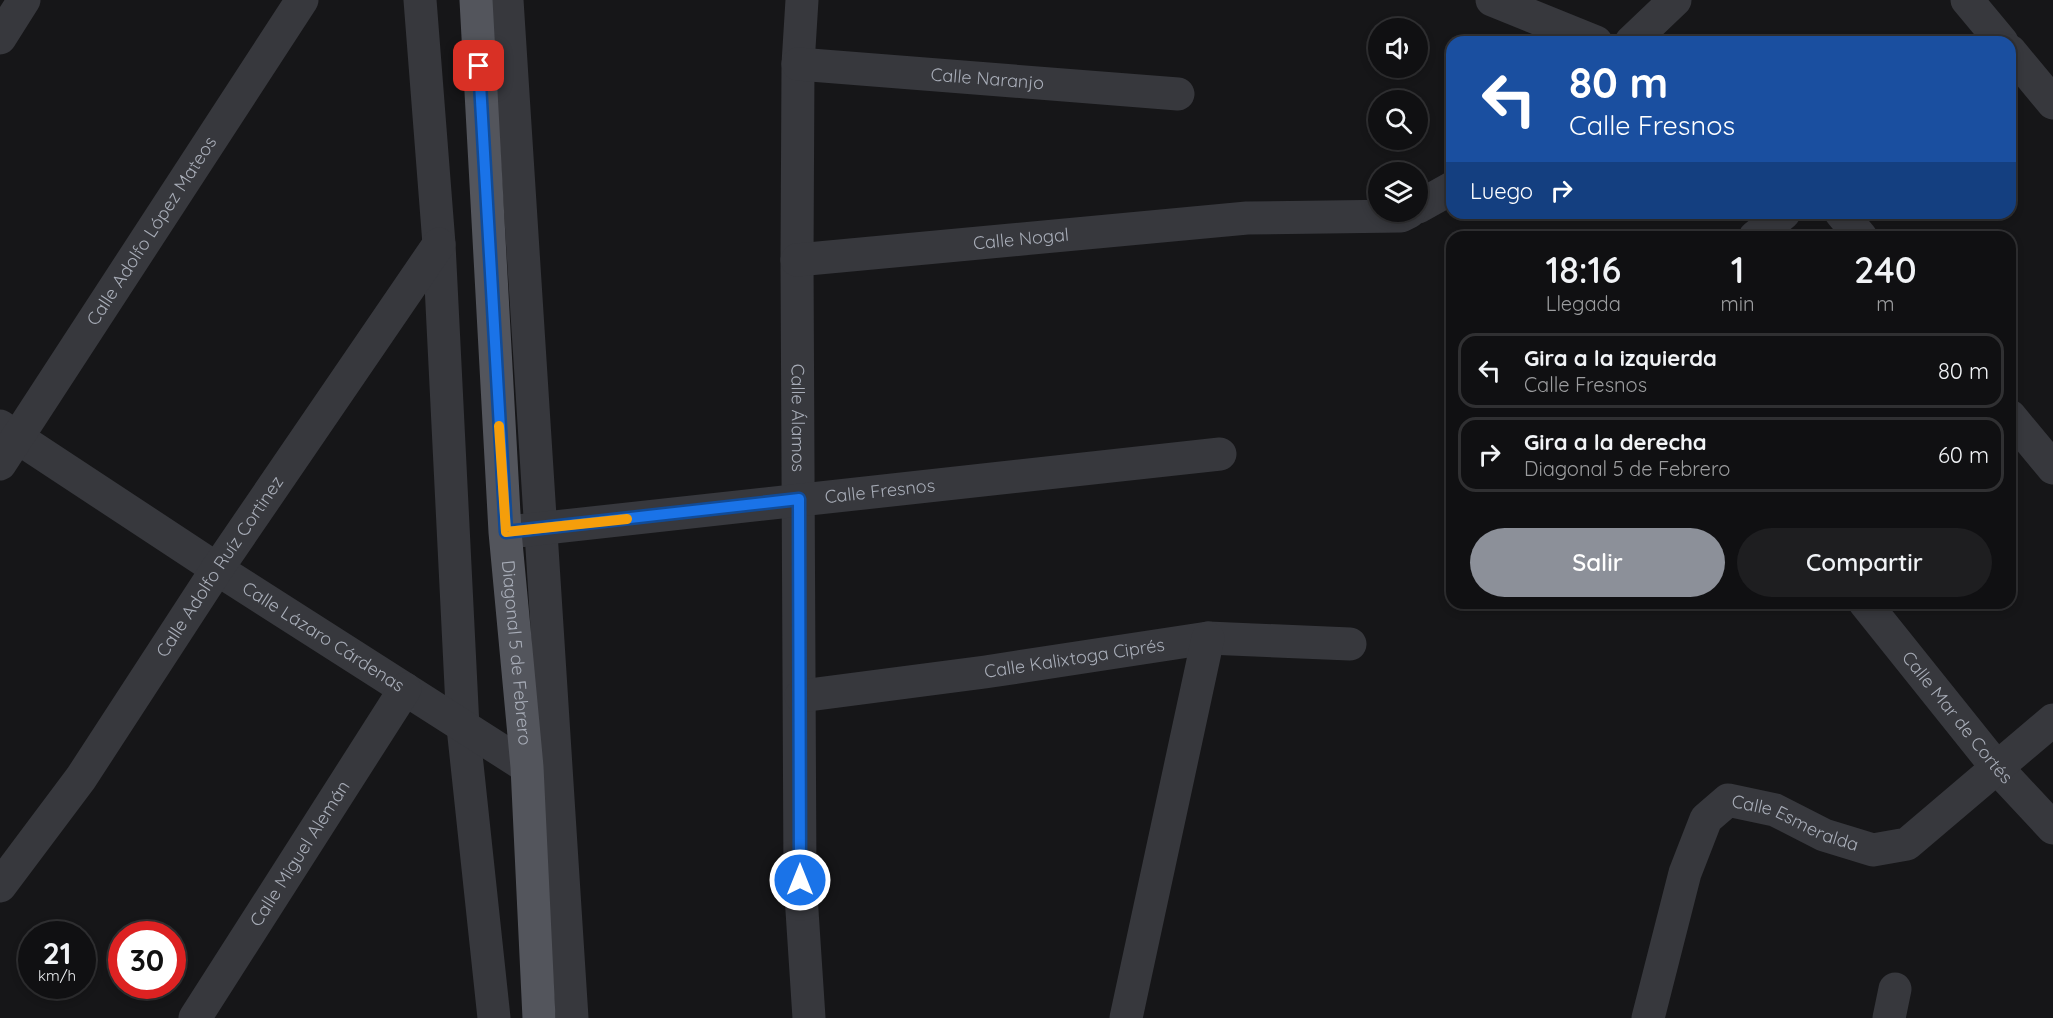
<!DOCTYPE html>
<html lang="es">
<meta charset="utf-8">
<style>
body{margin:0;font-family:Quicksand,sans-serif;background:#1e1e20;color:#f1f3f6;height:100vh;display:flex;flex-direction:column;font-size:22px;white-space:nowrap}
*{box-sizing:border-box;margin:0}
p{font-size:20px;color:#9c9d9f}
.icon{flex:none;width:33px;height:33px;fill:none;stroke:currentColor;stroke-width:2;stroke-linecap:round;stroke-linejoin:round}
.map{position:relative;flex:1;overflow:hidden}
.details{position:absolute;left:1446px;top:231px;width:570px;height:378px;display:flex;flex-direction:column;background:#101012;border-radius:18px;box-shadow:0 3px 9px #0003,0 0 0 2px #303032}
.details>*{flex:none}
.guide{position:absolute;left:1446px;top:36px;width:570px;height:183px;border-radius:18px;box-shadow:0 3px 9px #0003,0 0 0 2px #303032;background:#1a4fa0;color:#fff;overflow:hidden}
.buttons{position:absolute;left:1368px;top:18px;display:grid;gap:12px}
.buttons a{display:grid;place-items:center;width:60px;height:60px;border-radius:50%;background:#101012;box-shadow:0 3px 9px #0003,0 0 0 2px #303032;font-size:30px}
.speed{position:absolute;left:18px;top:921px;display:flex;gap:12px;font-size:30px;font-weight:700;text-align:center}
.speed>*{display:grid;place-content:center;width:78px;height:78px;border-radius:50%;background:#101012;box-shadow:0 3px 9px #0003,0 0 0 2px #303032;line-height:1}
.speed small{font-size:15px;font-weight:400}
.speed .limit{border:9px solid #d22;background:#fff;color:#111}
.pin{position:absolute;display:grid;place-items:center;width:51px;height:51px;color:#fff;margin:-26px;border-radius:12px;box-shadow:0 3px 9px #0006}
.me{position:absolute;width:66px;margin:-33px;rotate:0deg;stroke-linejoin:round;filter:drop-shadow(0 0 4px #0008)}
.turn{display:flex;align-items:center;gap:21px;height:126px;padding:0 24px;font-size:27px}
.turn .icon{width:78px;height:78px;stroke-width:2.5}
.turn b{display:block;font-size:42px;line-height:51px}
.then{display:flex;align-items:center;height:57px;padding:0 24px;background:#0003;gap:12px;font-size:22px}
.eta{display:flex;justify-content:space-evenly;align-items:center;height:102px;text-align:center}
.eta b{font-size:36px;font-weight:600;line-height:42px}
.cta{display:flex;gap:12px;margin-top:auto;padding:12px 24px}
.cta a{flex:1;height:69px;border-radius:36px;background:#8c9099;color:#fff;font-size:24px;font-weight:600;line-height:69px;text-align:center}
.cta a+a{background:#1e1e20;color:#f1f3f6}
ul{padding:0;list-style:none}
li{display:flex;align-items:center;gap:18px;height:75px;margin:0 12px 9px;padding:0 12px;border:3px solid #303032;border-radius:18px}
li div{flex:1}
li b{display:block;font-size:22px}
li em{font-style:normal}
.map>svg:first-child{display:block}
</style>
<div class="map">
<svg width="2053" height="1018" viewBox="0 0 2053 1018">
<rect width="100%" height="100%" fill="#161618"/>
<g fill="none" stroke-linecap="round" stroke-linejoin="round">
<g stroke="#37383d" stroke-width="33">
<polyline points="420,0 439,244 463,727 494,1018"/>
<polyline points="507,0 572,1018"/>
<path id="s1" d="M802,0L798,64L797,260L800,880L809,1018"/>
<polyline points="1492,0 1596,42"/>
<polyline points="1967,0 2002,42"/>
<polyline points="0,38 24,0"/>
<polyline points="1631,42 1675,0"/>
<polyline points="2010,51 2053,103"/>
<path id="s2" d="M798,64L1178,94"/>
<polyline points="1418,207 1452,188"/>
<polyline points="1841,213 1861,237"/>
<polyline points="1755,237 1784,213"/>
<path id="s3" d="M797,260L1247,218L1401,216L1409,212"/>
<polyline points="2010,416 2053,468"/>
<path id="s4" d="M0,426L217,569L527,767"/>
<path id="s5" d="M0,464L302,0"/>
<path id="s6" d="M518,531L1220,454"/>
<path id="s7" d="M1865,603L1998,769L2053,828"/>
<path id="s8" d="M801,696L985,672L1208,638L1350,644"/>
<path id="s9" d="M0,886L81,778L217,569L439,244"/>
<path id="s10" d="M195,1018L405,689"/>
<polyline points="1126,1018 1208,638"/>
<path id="s11" d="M1648,1018L1685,873L1706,819L1728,800L1775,810L1824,835L1873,850L1907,844L2053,720"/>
<polyline points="1889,1018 1895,989"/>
</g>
<path stroke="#53555c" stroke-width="33" id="s12" d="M476,0L505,532L527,767L539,1018"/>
</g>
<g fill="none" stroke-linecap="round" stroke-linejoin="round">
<defs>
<polyline id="route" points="479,66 506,532 799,499 800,880"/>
</defs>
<use href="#route" stroke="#114b97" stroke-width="15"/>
<use href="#route" stroke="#1a73e8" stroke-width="10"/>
<polyline stroke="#f59e0b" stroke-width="10" points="499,426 506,532 627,519"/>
</g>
<g text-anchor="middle" stroke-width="4.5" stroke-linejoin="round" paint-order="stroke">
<g font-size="18" fill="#a8adb8" stroke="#111113">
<text dy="6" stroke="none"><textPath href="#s2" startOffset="190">Calle Naranjo</textPath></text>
<text dy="6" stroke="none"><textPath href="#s5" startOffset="278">Calle Adolfo López Mateos</textPath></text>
<text dy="6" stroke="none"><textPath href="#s3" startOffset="225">Calle Nogal</textPath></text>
<text dy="6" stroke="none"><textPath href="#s1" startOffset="418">Calle Álamos</textPath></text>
<text dy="6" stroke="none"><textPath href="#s6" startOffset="364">Calle Fresnos</textPath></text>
<text dy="6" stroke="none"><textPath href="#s9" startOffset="388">Calle Adolfo Ruíz Cortinez</textPath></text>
<text dy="6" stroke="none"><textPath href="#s4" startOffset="386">Calle Lázaro Cárdenas</textPath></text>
<text dy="6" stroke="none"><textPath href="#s12" startOffset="654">Diagonal 5 de Febrero</textPath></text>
<text dy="6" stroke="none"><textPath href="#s8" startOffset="276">Calle Kalixtoga Ciprés</textPath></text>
<text dy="6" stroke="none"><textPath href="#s7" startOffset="147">Calle Mar de Cortés</textPath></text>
<text dy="6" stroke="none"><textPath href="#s11" startOffset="308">Calle Esmeralda</textPath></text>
<text dy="6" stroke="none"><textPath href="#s10" startOffset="195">Calle Miguel Alemán</textPath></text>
</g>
</g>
</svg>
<div class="buttons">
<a><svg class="icon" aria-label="sound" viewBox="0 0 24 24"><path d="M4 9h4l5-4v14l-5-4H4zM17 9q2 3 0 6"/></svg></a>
<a><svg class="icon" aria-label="search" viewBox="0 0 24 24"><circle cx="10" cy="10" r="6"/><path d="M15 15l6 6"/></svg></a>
<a><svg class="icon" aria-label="layers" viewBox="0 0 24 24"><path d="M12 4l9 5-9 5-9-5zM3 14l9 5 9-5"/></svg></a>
</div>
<div class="speed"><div>21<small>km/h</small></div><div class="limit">30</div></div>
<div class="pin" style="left:479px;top:66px;background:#d93025"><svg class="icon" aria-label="arrive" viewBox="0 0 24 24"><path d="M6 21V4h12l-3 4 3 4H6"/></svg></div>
<svg class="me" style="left:800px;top:880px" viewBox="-20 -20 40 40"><circle r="17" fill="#1a73e8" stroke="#fff" stroke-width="3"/><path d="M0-11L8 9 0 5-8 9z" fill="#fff"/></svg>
<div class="guide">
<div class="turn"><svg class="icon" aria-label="left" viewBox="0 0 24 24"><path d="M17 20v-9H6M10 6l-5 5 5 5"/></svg><div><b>80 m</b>Calle Fresnos</div></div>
<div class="then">Luego<svg class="icon" aria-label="right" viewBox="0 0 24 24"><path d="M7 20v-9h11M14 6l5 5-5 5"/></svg></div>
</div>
<section class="details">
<div class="eta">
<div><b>18:16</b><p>Llegada</p></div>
<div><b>1</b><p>min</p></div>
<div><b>240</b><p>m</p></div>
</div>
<ul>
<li><svg class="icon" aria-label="left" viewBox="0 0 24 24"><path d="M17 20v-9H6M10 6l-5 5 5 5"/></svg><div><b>Gira a la izquierda</b><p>Calle Fresnos</p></div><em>80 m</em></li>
<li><svg class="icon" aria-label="right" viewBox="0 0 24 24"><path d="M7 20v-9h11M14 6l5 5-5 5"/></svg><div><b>Gira a la derecha</b><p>Diagonal 5 de Febrero</p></div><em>60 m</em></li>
</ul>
<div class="cta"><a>Salir</a><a>Compartir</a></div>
</section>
</div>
